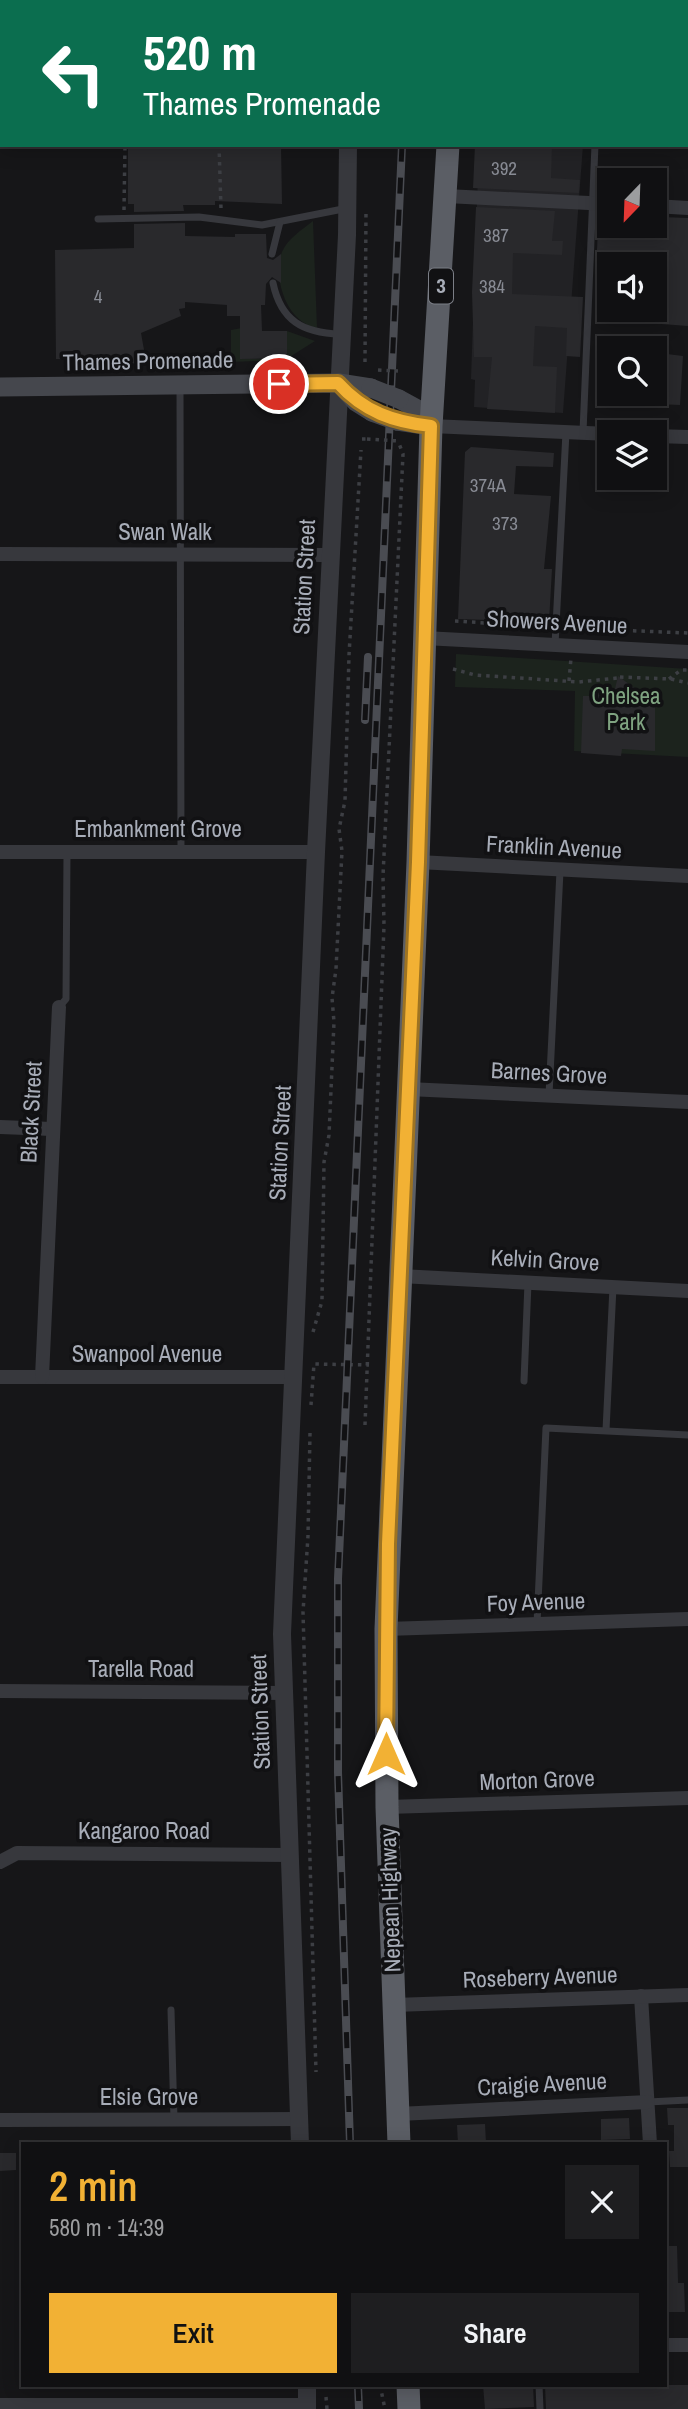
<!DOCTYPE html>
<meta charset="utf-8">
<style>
body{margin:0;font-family:"Archivo Narrow",sans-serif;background:#1e1e20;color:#f1f3f6;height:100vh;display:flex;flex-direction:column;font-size:26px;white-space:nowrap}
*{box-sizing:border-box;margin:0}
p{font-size:23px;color:#9c9d9f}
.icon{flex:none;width:38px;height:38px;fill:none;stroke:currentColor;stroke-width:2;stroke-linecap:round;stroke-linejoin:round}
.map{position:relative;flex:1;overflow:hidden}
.drawer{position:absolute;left:21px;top:2142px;width:646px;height:245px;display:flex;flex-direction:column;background:#101012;border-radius:0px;box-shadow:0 4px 18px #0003,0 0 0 2px #303032}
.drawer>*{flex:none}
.banner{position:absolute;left:0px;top:0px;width:690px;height:147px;box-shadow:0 4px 18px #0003,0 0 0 2px #303032;background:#0b6e4f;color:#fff;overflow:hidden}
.needle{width:46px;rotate:203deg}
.controls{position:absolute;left:597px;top:168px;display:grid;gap:14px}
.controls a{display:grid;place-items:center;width:70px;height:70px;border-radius:0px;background:#101012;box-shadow:0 4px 18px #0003,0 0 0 2px #303032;font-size:35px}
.pin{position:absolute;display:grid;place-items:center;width:60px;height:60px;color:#fff;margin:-30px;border:4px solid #fff;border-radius:50%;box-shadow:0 2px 7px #0007}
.me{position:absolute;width:77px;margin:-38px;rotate:0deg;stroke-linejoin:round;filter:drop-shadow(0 0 5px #0008)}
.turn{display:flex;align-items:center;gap:24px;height:147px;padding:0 28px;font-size:32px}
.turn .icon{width:91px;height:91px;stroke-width:2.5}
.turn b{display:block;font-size:49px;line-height:60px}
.round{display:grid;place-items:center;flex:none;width:74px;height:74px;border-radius:0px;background:#1e1e20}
.overview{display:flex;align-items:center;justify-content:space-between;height:119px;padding:0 28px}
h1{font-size:42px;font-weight:600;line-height:52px;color:#f2b134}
.primary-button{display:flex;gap:14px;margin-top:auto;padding:14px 28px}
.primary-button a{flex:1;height:80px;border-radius:0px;background:#f2b134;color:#111;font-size:28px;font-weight:600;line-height:80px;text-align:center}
.primary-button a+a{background:#1e1e20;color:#f1f3f6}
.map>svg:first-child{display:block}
</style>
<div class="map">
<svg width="688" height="2409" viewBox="0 0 688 2409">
<rect width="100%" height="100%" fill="#161618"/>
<g fill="#222225">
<polygon points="484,0 592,0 484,2"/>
<polygon points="479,145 583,145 563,413 474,407 475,380 471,379"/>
</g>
<g fill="#1c231d">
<path d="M313,221L317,328C287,323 272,278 282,252C288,238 302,230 313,221Z"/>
<polygon points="258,325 241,359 287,358 287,331 315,341 285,360 231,362 231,330"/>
<polygon points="456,654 688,669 688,757 574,751 575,691 455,687"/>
</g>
<g fill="#29292c">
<polygon points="128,145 281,145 282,204 215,201 215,205 183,205 184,211 134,212 134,204 128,204"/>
<polygon points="475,145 552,145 551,178 580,180 579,193 473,188"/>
<polygon points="476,207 555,211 552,241 563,241 562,255 513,253 512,294 583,297 580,357 566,356 567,328 535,326 533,366 557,367 555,413 487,409 492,357 474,357 472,292"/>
<polygon points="661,217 688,218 688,326 648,323 649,310 654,310 655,256 597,250 598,228 660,234"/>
<polygon points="185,223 185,236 235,237 235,234 266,234 267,258 273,260 281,254 281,283 272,277 266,284 265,305 261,305 262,331 287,331 287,358 240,359 240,316 227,316 227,305 185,302 185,308 179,309 181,316 141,333 146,361 109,368 109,360 56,359 55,250 134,248 134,224"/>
<polygon points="667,354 683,356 680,405 657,404 661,371 666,371"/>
<polygon points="471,447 554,453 553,467 516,466 514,494 551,496 544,569 552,569 549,622 458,619 465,452"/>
<polygon points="618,676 637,690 655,691 655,751 622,749 621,756 581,753 583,696 598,696 597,688 615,689"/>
<polygon points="667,2108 688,2108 688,2167 670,2167 669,2151 674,2151 674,2125 668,2125"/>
<polygon points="629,2118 630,2139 601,2140 601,2119"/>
<polygon points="485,2124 486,2143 458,2144 457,2125"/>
<polygon points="0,2153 16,2153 16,2170 0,2171"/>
<polygon points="665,2246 677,2246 678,2283 684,2283 685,2312 665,2312"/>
<polygon points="483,2385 533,2385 534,2407 485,2409"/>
<polygon points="545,2385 688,2385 688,2409 546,2409"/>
</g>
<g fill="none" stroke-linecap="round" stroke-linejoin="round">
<g stroke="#3d3f44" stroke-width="3.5" stroke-dasharray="3.5 5" stroke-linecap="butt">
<polyline points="383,0 383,2"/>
<polyline points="376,2 376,0"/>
<polyline points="425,2 426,0"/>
<polyline points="219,145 221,209"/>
<polyline points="124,210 125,145"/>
<polyline points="365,362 366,210"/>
<polyline points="362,439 367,439"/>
<polyline points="455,621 547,627"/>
<polyline points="565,628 688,633"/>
<polyline points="453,669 475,675 579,682 617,678"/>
<polyline points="620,677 671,679 688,683"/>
<polyline points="669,679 681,670 688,670"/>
<polyline points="569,681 571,658"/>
<polyline points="313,1332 322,1301 324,1162 329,1135 334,1022 332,998 336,969 342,851 339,829 345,801 349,655 361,450"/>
<polyline points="311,1405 314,1364 369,1365"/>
<polyline points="365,1425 384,925 383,876 403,454 398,441"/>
<polyline points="310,1433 308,1536 303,1612 316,2072"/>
<polyline points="380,2385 385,2409"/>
<polyline points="326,2397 327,2409"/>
</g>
<g stroke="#37383d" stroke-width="7">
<polyline points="242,0 242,2"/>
<polyline points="600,2 600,0"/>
<polyline points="98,219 199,217 262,225 348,208"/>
<polyline points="272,254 280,222"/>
<path d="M273,283C281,321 303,333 340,334"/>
<polyline points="180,386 181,851"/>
<polyline points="583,432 595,145"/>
<polyline points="555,645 566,432"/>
<polyline points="59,1007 66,999 67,853"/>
<polyline points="549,1095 560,871"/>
<polyline points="524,1381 528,1283"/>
<polyline points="606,1430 613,1287"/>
<polyline points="537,1624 546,1428 688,1435"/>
<polyline points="171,2010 174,2119"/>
<polyline points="648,2102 688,2100"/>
<polyline points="539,2385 540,2409"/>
</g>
<g stroke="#37383d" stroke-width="14">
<polyline points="0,91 2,91"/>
<polyline points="446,196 609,204"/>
<polyline points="654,206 688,208"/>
<polyline points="431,426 609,434"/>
<polyline points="654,436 688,437"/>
<polyline points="0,554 330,555"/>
<polyline points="424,638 688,652"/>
<polyline points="0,852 316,852"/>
<polyline points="418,862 688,876"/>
<polyline points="408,1089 688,1102"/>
<polyline points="0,1127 52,1129"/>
<polyline points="400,1276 688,1291"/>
<polyline points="0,1377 294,1377"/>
<polyline points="42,1377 59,1007"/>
<polyline points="386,1629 688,1619"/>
<polyline points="0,1691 283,1693"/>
<polyline points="387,1807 688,1798"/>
<polyline points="0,1862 17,1853 290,1855"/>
<polyline points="641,1996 650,2144"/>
<polyline points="394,2005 688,1995"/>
<polyline points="398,2114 648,2102"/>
<polyline points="0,2120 298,2119"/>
<polyline points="665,2345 688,2345"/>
<polyline points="0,2405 307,2405"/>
</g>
<g stroke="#37383d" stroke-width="18">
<polyline points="350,2 350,0"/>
<polyline points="300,2144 282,1634 316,852 347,235 348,145"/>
<polyline points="307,2385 307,2409"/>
</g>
<g stroke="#45474d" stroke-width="19">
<polyline points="339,383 356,402 372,412"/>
<polyline points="0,387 339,383 371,388"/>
<polyline points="399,399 421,411 431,426"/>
<polyline points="397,421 431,426"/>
</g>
<g stroke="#5b5e65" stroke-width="23">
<polyline points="455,2 455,0"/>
<polyline points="399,2144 387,1807 386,1629 418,862 431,426 448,145"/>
<polyline points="408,2385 409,2409"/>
</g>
<defs>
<g id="rail">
<polyline points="399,2 399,0"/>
<polyline points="365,720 368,657"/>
<polyline points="350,2144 338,1772 338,1579 402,145"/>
<polyline points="358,2385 359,2409"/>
</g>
</defs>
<use href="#rail" stroke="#4a4c52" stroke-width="8"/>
<use href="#rail" stroke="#111113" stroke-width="5" stroke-dasharray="16" stroke-linecap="butt"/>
<g stroke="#3d3f44" stroke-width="3.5" stroke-dasharray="3.5 5" stroke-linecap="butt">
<polyline points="378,370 398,371"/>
<polyline points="367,439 398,441"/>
</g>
<g stroke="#45474d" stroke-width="19">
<polyline points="371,388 399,399"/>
<polyline points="372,412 397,421"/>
</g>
</g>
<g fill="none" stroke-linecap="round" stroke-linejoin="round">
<defs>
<path id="route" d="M279,384L338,383C364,412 394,422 431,426L418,862L388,1544L386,1754"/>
</defs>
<use href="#route" stroke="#9d7322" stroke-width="18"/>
<use href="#route" stroke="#f2b134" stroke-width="12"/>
</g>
<g text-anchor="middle" stroke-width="7" stroke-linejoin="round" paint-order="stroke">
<g font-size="19" fill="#888b94">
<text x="504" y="175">392</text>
<text x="496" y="242">387</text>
<text x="492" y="293">384</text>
<text x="98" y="303">4</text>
<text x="488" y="492">374A</text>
<text x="505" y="530">373</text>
</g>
<rect fill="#111113" stroke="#7b7e86" stroke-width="2" x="429" y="268.5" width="24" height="35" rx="5"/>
<g font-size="21" font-weight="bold" fill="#a8adb8">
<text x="441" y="293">3</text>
</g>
<g font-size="23" fill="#a8adb8" stroke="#111113">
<text transform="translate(148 361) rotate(-1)" y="8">Thames Promenade</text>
<text x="165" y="540">Swan Walk</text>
<text transform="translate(304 577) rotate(-87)" y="8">Station Street</text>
<text transform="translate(557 622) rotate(3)" y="8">Showers Avenue</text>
<text x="158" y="837">Embankment Grove</text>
<text transform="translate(554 847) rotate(3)" y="8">Franklin Avenue</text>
<text transform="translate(549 1073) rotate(3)" y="8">Barnes Grove</text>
<text transform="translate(31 1112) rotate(-87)" y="8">Black Street</text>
<text transform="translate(280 1143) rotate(-87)" y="8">Station Street</text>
<text transform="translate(545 1260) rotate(3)" y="8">Kelvin Grove</text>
<text x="147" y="1362">Swanpool Avenue</text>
<text transform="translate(536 1602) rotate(-2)" y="8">Foy Avenue</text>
<text x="141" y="1677">Tarella Road</text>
<text transform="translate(260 1712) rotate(-92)" y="8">Station Street</text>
<text transform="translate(537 1780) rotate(-2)" y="8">Morton Grove</text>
<text x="144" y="1839">Kangaroo Road</text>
<text transform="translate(390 1900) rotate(-92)" y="8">Nepean Highway</text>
<text transform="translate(540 1977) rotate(-2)" y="8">Roseberry Avenue</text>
<text transform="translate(542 2084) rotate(-3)" y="8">Craigie Avenue</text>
<text x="149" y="2105">Elsie Grove</text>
</g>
<g font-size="23" fill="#7fa381" stroke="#111113">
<text x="626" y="704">Chelsea<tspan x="626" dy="26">Park</tspan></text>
</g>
</g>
</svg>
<div class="controls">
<a><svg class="needle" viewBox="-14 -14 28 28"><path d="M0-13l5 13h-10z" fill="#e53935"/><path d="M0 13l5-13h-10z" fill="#9c9d9f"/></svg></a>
<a><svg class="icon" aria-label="sound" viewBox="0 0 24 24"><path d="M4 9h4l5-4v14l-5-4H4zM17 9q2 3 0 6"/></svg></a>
<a><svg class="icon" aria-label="search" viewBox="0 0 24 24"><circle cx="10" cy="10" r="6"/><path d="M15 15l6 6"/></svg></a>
<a><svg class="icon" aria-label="layers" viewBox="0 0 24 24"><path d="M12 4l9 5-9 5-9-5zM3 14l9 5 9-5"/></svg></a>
</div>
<div class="pin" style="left:279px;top:384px;background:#d93025"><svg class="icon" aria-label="arrive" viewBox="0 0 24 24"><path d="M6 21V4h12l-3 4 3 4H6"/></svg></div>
<svg class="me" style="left:386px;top:1754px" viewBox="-20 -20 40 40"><path d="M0-17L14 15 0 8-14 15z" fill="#f2b134" stroke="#fff" stroke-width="4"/></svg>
<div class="banner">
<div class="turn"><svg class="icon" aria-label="left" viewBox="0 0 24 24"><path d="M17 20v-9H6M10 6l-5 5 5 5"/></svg><div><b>520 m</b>Thames Promenade</div></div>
</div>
<section class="drawer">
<div class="overview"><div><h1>2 min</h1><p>580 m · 14:39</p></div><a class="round"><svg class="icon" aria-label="close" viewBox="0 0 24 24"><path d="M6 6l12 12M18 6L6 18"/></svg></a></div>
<div class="primary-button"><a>Exit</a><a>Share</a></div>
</section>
</div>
